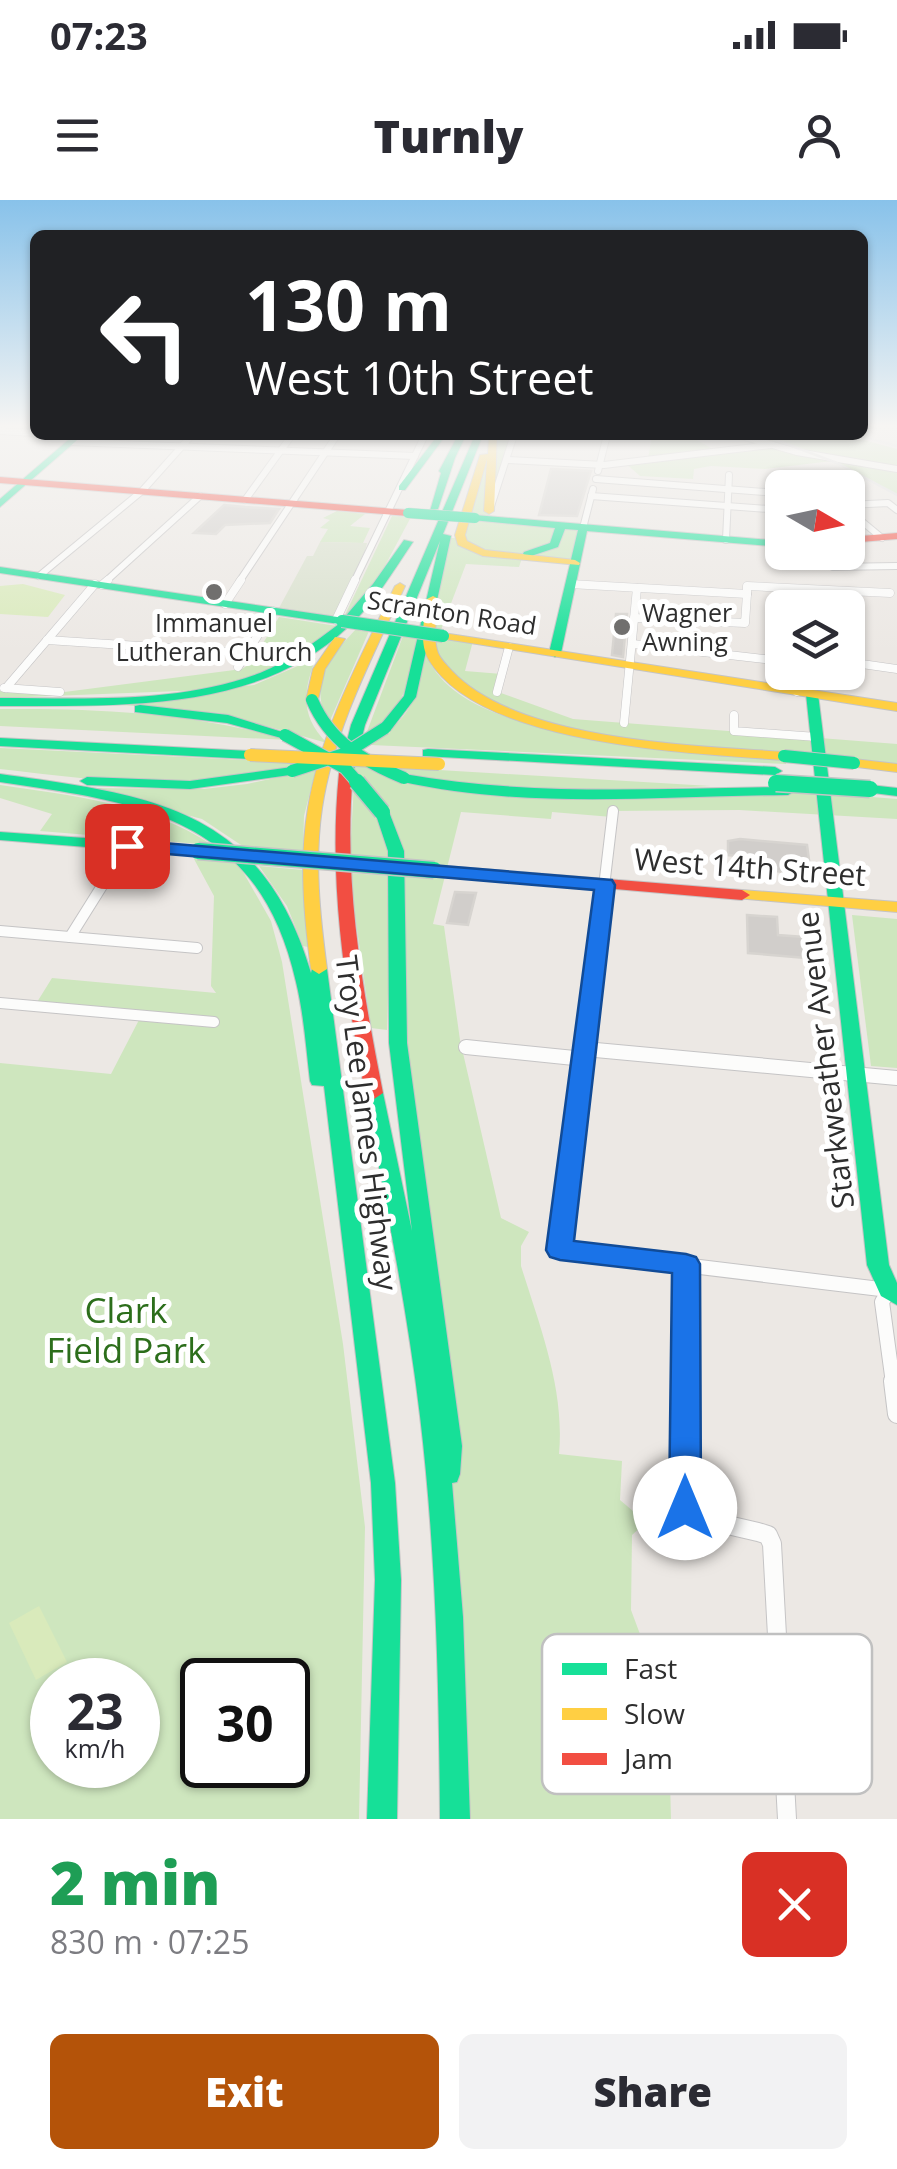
<!DOCTYPE html>
<meta charset="utf-8">
<style>
body{margin:0;font-family:"Open Sans",sans-serif;background:#f2f2f3;color:#2b2b33;height:100vh;display:flex;flex-direction:column;font-size:38px;white-space:nowrap}
*{box-sizing:border-box;margin:0}
p{font-size:32px;color:#7c7c81}
.icon{flex:none;width:55px;height:55px;fill:none;stroke:currentColor;stroke-width:2;stroke-linecap:round;stroke-linejoin:round}
.map{position:relative;height:1619px;overflow:hidden}
.side{display:flex;flex-direction:column;background:#fff;flex:1}
.side>*{flex:none}
.banner{position:absolute;left:30px;top:30px;width:838px;height:210px;border-radius:15px;box-shadow:0 2px 8px #0004;background:#202124;color:#fff;overflow:hidden}
.needle{width:65px;rotate:99deg}
.controls{position:absolute;left:765px;top:270px;display:grid;gap:20px}
.controls a{display:grid;place-items:center;width:100px;height:100px;border-radius:15px;background:#fff;box-shadow:0 2px 8px #0004;font-size:50px}
.speed{position:absolute;left:30px;top:1458px;display:flex;gap:20px;font-size:50px;font-weight:700;text-align:center}
.speed>*{display:grid;place-content:center;width:130px;height:130px;border-radius:50%;background:#fff;box-shadow:0 2px 8px #0004;line-height:1}
.speed small{font-size:25px;font-weight:400}
.speed .limit{border:5px solid #111;border-radius:15px;background:#fff;color:#111}
.pin{position:absolute;display:grid;place-items:center;width:85px;height:85px;color:#fff;margin:-42px;border-radius:20px;box-shadow:0 5px 15px #0006}
.me{position:absolute;width:110px;margin:-55px;rotate:0deg;stroke-linejoin:round;filter:drop-shadow(0 0 8px #0008)}
.turn{display:flex;align-items:center;gap:35px;height:210px;padding:0 50px;font-size:45px}
.turn .icon{width:130px;height:130px;stroke-width:2.5}
.turn b{display:block;font-size:70px;line-height:85px}
.round{display:grid;place-items:center;flex:none;width:105px;height:105px;border-radius:15px;background:#f2f2f3}
.overview{display:flex;align-items:center;justify-content:space-between;height:170px;padding:0 50px}
h1{font-size:60px;font-weight:800;line-height:75px;color:#1e9e55}
.action{display:flex;gap:20px;margin-top:auto;padding:20px 50px}
.action a{flex:1;height:115px;border-radius:15px;background:#b45309;color:#fff;font-size:40px;font-weight:800;line-height:115px;text-align:center}
.action a+a{background:#f2f2f3;color:#2b2b33}
.status{display:flex;justify-content:space-between;align-items:center;height:70px;padding:0 50px;background:#fff;direction:ltr}
.status svg{height:28px;fill:currentColor}
header{display:flex;justify-content:space-between;align-items:center;height:130px;padding:0 50px;background:#fff;font-size:45px;font-weight:800}
.map>svg:first-child{display:block}
</style>
<div class="status"><b>07:23</b><svg viewBox="0 0 49 12"><path d="M0 12V9h3v3zM5 12V6h3v6zM10 12V3h3v9zM15 12V0h3v12zM26 1h20v11H26zM47 4h2v5h-2z"/></svg></div>
<header><svg class="icon" aria-label="menu" viewBox="0 0 24 24"><path d="M4 6h16M4 12h16M4 18h16"/></svg>Turnly<svg class="icon" aria-label="person" viewBox="0 0 24 24"><circle cx="12" cy="8" r="4"/><path d="M4 21q1-7 8-7t8 7"/></svg></header>
<div class="map">
<svg width="897" height="1619" viewBox="0 0 897 1619">
<rect width="100%" height="100%" fill="#ece8e4"/>
<g fill="#cee6be" fill-rule="evenodd">
<polygon points="493,235 514,235 487,319 583,328 575,363 522,358 519,367 466,364 439,435 473,441 465,471 502,474 498,492 573,519 897,544 897,568 587,534 477,500 430,446 445,338 460,338"/>
<polygon points="652,235 706,235 697,240 716,251 768,245 738,235 845,235 897,249 897,295 832,261 765,269 711,266 694,269 693,279 640,276 624,262 648,259"/>
<polygon points="337,311 365,314 350,326 370,328 363,343 320,342 328,329 320,328 330,320 323,318"/>
<polygon points="392,316 411,317 380,375 344,417"/>
<polygon points="279,417 337,426 289,464 205,490 0,498 0,491 49,494 242,469 251,463"/>
<path d="M356,429L369,431L328,525C310,483 326,461 356,429Z"/>
<path d="M403,436L418,438C406,491 408,502 365,537Z"/>
<path d="M426,454C445,502 506,518 551,530L786,560V564L371,545C411,516 416,502 426,454Z"/>
<path d="M316,458C303,491 300,516 327,543L220,513L98,503L254,485Z"/>
<path d="M0,509C100,508 193,513 289,540L0,526Z"/>
<path d="M0,548L305,563C215,596 94,580 0,569Z"/>
<path d="M349,559L470,592H808L897,599V619L739,610L614,611L612,617L552,612L551,619L461,612L433,724L444,726L460,840L501,1018L529,1032L521,1046V1066C540,1127 565,1189 559,1254L622,1261L620,1300L640,1317L643,1325L632,1335L631,1410L650,1461L667,1465L671,1619H456L398,843L396,651Z"/>
<polygon points="389,567 711,586 547,594 434,582"/>
<polygon points="316,569 304,616 303,651 244,647 202,619 85,588 204,589 247,584"/>
<polygon points="354,584 378,619 391,658 350,655"/>
<path d="M0,585C72,596 150,603 212,645L40,631L52,614L0,598Z"/>
<path d="M194,659L238,663L271,721L282,762L343,1144L365,1327L359,1619H0V863L111,874L141,816L34,807L52,778L216,793L211,786L214,696ZM52,1480H138V1565H52ZM202,1480H288V1565H202Z"/>
<polygon points="259,666 303,670 308,747 303,746 287,706"/>
<polygon points="349,673 391,676 387,830 371,828"/>
<polygon points="852,715 897,719 897,868 871,866"/>
</g>
<polygon fill="#d8e0cc" points="320,342 367,343 363,360 334,416 279,408 307,356 313,356"/>
<g fill="#d9eabb">
<polygon points="23,384 65,395 48,417 0,414 0,386"/>
<polygon points="39,1406 67,1462 36,1480 9,1423"/>
</g>
<g fill="#d1cecb" stroke="#d7d4d0" stroke-width="2.5">
<polygon points="551,269 591,271 577,316 539,315"/>
<polygon points="224,305 245,307 279,309 270,323 225,325 216,334 194,333"/>
<polygon points="616,414 627,414 623,457 612,455"/>
<polygon points="740,639 807,645 811,675 748,668 748,657 728,655 728,641"/>
<polygon points="455,692 476,693 468,725 447,723"/>
<polygon points="747,715 777,717 778,735 804,737 805,741 813,742 814,754 806,753 807,758 748,753"/>
</g>
<g fill="none" stroke-linecap="round" stroke-linejoin="round">
<defs>
<g id="street-far4">
<polyline points="0,231 35,233"/>
<polyline points="738,235 797,252 897,269"/>
<polyline points="71,242 415,256"/>
<polyline points="508,260 604,265 771,245"/>
<polyline points="598,271 607,235"/>
<polyline points="596,279 777,293"/>
<polyline points="591,296 782,310"/>
<polyline points="245,300 292,235"/>
<polyline points="848,305 888,303 897,310"/>
<polyline points="491,306 514,235"/>
<polyline points="848,310 882,338"/>
<polyline points="583,328 593,289"/>
<polyline points="726,340 729,275"/>
<polyline points="833,367 897,366"/>
<polyline points="39,376 142,291 192,235"/>
<polyline points="105,382 200,296"/>
<polyline points="239,382 337,235"/>
<polyline points="354,382 425,235"/>
</g>
<g id="street-far3">
<polyline points="570,384 747,394"/>
<polyline points="102,385 108,380"/>
<polyline points="747,394 747,386 890,393"/>
<polyline points="225,404 241,380"/>
<polyline points="634,418 745,423 747,394"/>
<polyline points="336,420 355,380"/>
<polyline points="47,440 247,453"/>
<polyline points="633,444 782,461"/>
<polyline points="848,462 897,469"/>
<polyline points="238,467 273,411"/>
<polyline points="796,472 797,492"/>
<polyline points="4,488 60,492"/>
<polyline points="6,488 95,384"/>
<polyline points="497,492 509,447"/>
<polyline points="734,515 734,531 817,537"/>
<polyline points="624,523 637,388"/>
</g>
<g id="street-far2">
<polyline points="0,731 197,748"/>
<polyline points="70,737 127,646"/>
<polyline points="0,803 214,822"/>
<polyline points="585,846 613,611"/>
</g>
<g id="street-far1">
<polyline points="585,843 560,1050 897,1091"/>
<polyline points="466,847 584,859"/>
<polyline points="585,849 897,878"/>
<polyline points="889,1090 882,1102 893,1183"/>
<polyline points="686,1183 686,1065"/>
</g>
<g id="street">
<polyline points="686,1181 685,1308 689,1316 758,1332 768,1335 772,1344 787,1619"/>
<polyline points="893,1181 897,1214"/>
</g>
<g id="fast">
<polygon points="74,235 83,235 0,307 0,299"/>
<polygon points="438,235 446,235 405,290 399,290 399,286"/>
<polygon points="458,235 466,235 455,258 438,309 430,311 441,273 439,271"/>
<polygon points="475,235 483,235 443,334 451,336 416,497 390,531 380,531 378,528 404,496 440,341 365,525 353,573 351,576 341,576 339,573 351,525"/>
<polygon points="475,315 782,341 782,347 587,331 561,453 555,457 549,453 578,330 565,329 558,347 528,357 523,354 524,352 550,343 555,328 472,320 472,316"/>
<path d="M404,340L413,342C393,371 375,403 348,427C255,514 119,505 0,506V498C86,498 178,504 260,473C289,461 314,443 339,424L0,373V367L344,418L373,384Z"/>
<polygon points="812,490 818,494 889,1065 897,1083 897,1105 881,1096 867,1065 806,494"/>
<polygon points="140,505 228,515 292,535 285,539 227,523 135,512 135,506"/>
<polygon points="0,538 250,551 257,555 250,559 0,546"/>
<polygon points="428,549 775,567 782,571 775,575 423,556 423,550"/>
<polygon points="292,567 299,571 297,574 190,589 87,585 80,581 87,577 190,581"/>
<path d="M0,574C151,595 262,607 311,773L313,765L319,764L327,769L395,1283L401,1380L397,1619H367L375,1380L371,1283L324,886L312,885L310,881C306,848 304,815 296,782C259,618 144,603 0,582Z"/>
<path d="M404,574C532,597 659,588 788,587L795,591L788,595C658,596 527,610 399,581V575Z"/>
<polygon points="870,585 897,588 897,596 865,592 863,589"/>
<path d="M382,608L389,612L404,651L407,843L462,1246L460,1274L457,1282L452,1283L463,1417L470,1619H440C439,1484 436,1350 420,1216C407,1107 385,1000 365,893L374,887L383,893L412,1031L389,843L388,651L375,612Z"/>
<polygon points="0,632 198,646 206,651 198,656 0,640"/>
</g>
<g id="slow">
<polygon points="489,235 497,235 494,311 489,314 484,311 487,259 465,335 467,341 485,350 575,360 580,363 579,365 483,356 458,345 455,335 480,255 488,254"/>
<path d="M400,383L405,386C372,458 334,529 322,608C314,662 320,716 327,769L319,774L311,769C304,716 299,661 308,608C321,529 361,457 395,386Z"/>
<path d="M433,396L439,399C437,416 432,436 438,453C441,460 447,465 452,471C518,541 691,545 784,552L791,556L784,560C692,553 481,546 429,460C418,442 425,418 427,399Z"/>
<polygon points="443,433 897,503 897,511 439,438 437,436"/>
<polygon points="335,437 345,439 325,469 318,500 308,503 306,500 313,469"/>
<polygon points="854,559 897,564 897,572 849,566 847,563"/>
<polygon points="742,690 897,702 897,712 736,698 734,695"/>
</g>
<g id="jam">
<polygon points="0,277 408,310 413,313 408,316 0,283"/>
<polygon points="897,333 897,339 848,343 848,337"/>
<path d="M346,569L353,573C343,682 362,786 383,893L374,899L365,893C345,786 328,682 339,573Z"/>
<polygon points="434,665 742,690 750,695 742,700 429,673 426,670"/>
</g>
</defs>
<use href="#street-far4" stroke="#c5c4c5" stroke-width="8"/>
<use href="#street-far3" stroke="#c5c4c5" stroke-width="9"/>
<use href="#street-far2" stroke="#c5c4c5" stroke-width="12"/>
<use href="#street-far1" stroke="#c5c4c5" stroke-width="16"/>
<use href="#street" stroke="#c5c4c5" stroke-width="20"/>
<use href="#fast" stroke="#c5c4c5" stroke-width="2"/>
<use href="#slow" stroke="#c5c4c5" stroke-width="2"/>
<use href="#jam" stroke="#c5c4c5" stroke-width="2"/>
<use href="#street-far4" stroke="#fcfcfb" stroke-width="6"/>
<use href="#street-far3" stroke="#fcfcfb" stroke-width="8"/>
<use href="#street-far2" stroke="#fcfcfb" stroke-width="10"/>
<use href="#street-far1" stroke="#fcfcfb" stroke-width="14"/>
<use href="#street" stroke="#fcfcfb" stroke-width="18"/>
<use href="#fast" fill="#16e098" fill-rule="evenodd"/>
<use href="#slow" fill="#ffcf43" fill-rule="evenodd"/>
<use href="#jam" fill="#f24e42" fill-rule="evenodd"/>
<g stroke="#dfdfe1" stroke-width="2.5">
<polyline points="763,235 837,263 897,295"/>
<polyline points="857,235 897,246"/>
</g>
<defs>
<polyline id="fast-bridge-far2" points="408,313 475,318"/>
<g id="fast-bridge-far1">
<polyline points="342,421 443,436"/>
<path d="M312,500C330,542 363,561 404,578"/>
<polyline points="285,535 345,568 359,584"/>
<polyline points="784,556 854,563"/>
<polyline points="292,571 344,554 385,528"/>
<polyline points="776,583 799,584"/>
</g>
<g id="fast-bridge">
<polyline points="357,582 382,612"/>
<polyline points="776,583 870,589"/>
<polyline points="198,651 434,670"/>
</g>
<polyline id="slow-bridge" points="250,555 439,564"/>
</defs>
<use href="#fast-bridge-far2" stroke="#c5c4c5" stroke-width="11" stroke-linecap="butt"/>
<use href="#fast-bridge-far1" stroke="#c5c4c5" stroke-width="14" stroke-linecap="butt"/>
<use href="#fast-bridge" stroke="#c5c4c5" stroke-width="19" stroke-linecap="butt"/>
<use href="#slow-bridge" stroke="#c5c4c5" stroke-width="14" stroke-linecap="butt"/>
<use href="#fast-bridge-far2" stroke="#16e098" stroke-width="10"/>
<use href="#fast-bridge-far1" stroke="#16e098" stroke-width="12"/>
<use href="#fast-bridge" stroke="#16e098" stroke-width="16"/>
<use href="#slow-bridge" stroke="#ffcf43" stroke-width="12"/>
</g>
<linearGradient id="sky" x2="0" y2="1"><stop stop-color="#88c2ea"/><stop offset="0.5" stop-color="#f6f5f3"/><stop offset="1" stop-color="#f6f5f3" stop-opacity="0"/></linearGradient>
<rect width="897" height="452" fill="url(#sky)"/>
<polygon fill="#1a73e8" stroke="#114b97" stroke-width="2.5" points="127,640 612,680 615,685 574,1041 686,1054 696,1057 700,1064 701,1308 697,1318 685,1322 673,1318 669,1308 672,1073 560,1060 550,1057 546,1050 594,690 120,650 117,646"/>
<g fill="#706f6e" stroke="#fff" stroke-width="4">
<circle cx="214" cy="392" r="10"/>
<circle cx="622" cy="427" r="10"/>
</g>
<g text-anchor="middle" stroke-width="10" stroke-linejoin="round" paint-order="stroke">
<g font-size="25" fill="#2e2e2e" stroke="#fff">
<text transform="translate(452 413) rotate(9)" y="9">Scranton Road</text>
</g>
<g font-size="25" fill="#2e2e2e" stroke="#fff" text-anchor="start">
<text x="642" y="422">Wagner<tspan x="642" dy="29">Awning</tspan></text>
<text x="214" y="432" text-anchor="middle">Immanuel<tspan x="214" dy="29">Lutheran Church</tspan></text>
</g>
<g font-size="30" fill="#2e2e2e" stroke="#fff">
<text transform="translate(750 668) rotate(4)" y="10">West 14th Street</text>
<text transform="translate(826 860) rotate(-97)" y="10">Starkweather Avenue</text>
<text transform="translate(366 923) rotate(83)" y="10">Troy Lee James Highway</text>
</g>
<g font-size="35" fill="#2c6e1b" stroke="#fff">
<text x="126" y="1123">Clark<tspan x="126" dy="40">Field Park</tspan></text>
</g>
</g>
<rect x="542" y="1434" width="330" height="160" rx="15" fill="#fff" stroke="#c0c0c0" stroke-width="2.5"/>
<rect x="562" y="1463" width="45" height="12" fill="#16e098"/>
<rect x="562" y="1508" width="45" height="12" fill="#ffcf43"/>
<rect x="562" y="1553" width="45" height="12" fill="#f24e42"/>
<g font-size="28" fill="#2e2e2e">
<text x="624" y="1479">Fast</text>
<text x="624" y="1524">Slow</text>
<text x="624" y="1569">Jam</text>
</g>
</svg>
<div class="controls">
<a><svg class="needle" viewBox="-14 -14 28 28"><path d="M0-13l5 13h-10z" fill="#e53935"/><path d="M0 13l5-13h-10z" fill="#7c7c81"/></svg></a>
<a><svg class="icon" aria-label="layers" viewBox="0 0 24 24"><path d="M12 4l9 5-9 5-9-5zM3 14l9 5 9-5"/></svg></a>
</div>
<div class="speed"><div>23<small>km/h</small></div><div class="limit">30</div></div>
<div class="pin" style="left:127px;top:646px;background:#d93025"><svg class="icon" aria-label="arrive" viewBox="0 0 24 24"><path d="M6 21V4h12l-3 4 3 4H6"/></svg></div>
<svg class="me" style="left:685px;top:1308px" viewBox="-20 -20 40 40"><circle r="19" fill="#fff"/><path d="M0-13L10 11 0 6-10 11z" fill="#1a73e8"/></svg>
<div class="banner">
<div class="turn"><svg class="icon" aria-label="left" viewBox="0 0 24 24"><path d="M17 20v-9H6M10 6l-5 5 5 5"/></svg><div><b>130 m</b>West 10th Street</div></div>
</div>
</div>
<section class="side">
<div class="overview"><div><h1>2 min</h1><p>830 m · 07:25</p></div><a class="round" style="background:#d93025;color:#fff"><svg class="icon" aria-label="close" viewBox="0 0 24 24"><path d="M6 6l12 12M18 6L6 18"/></svg></a></div>
<div class="action"><a>Exit</a><a>Share</a></div>
</section>
